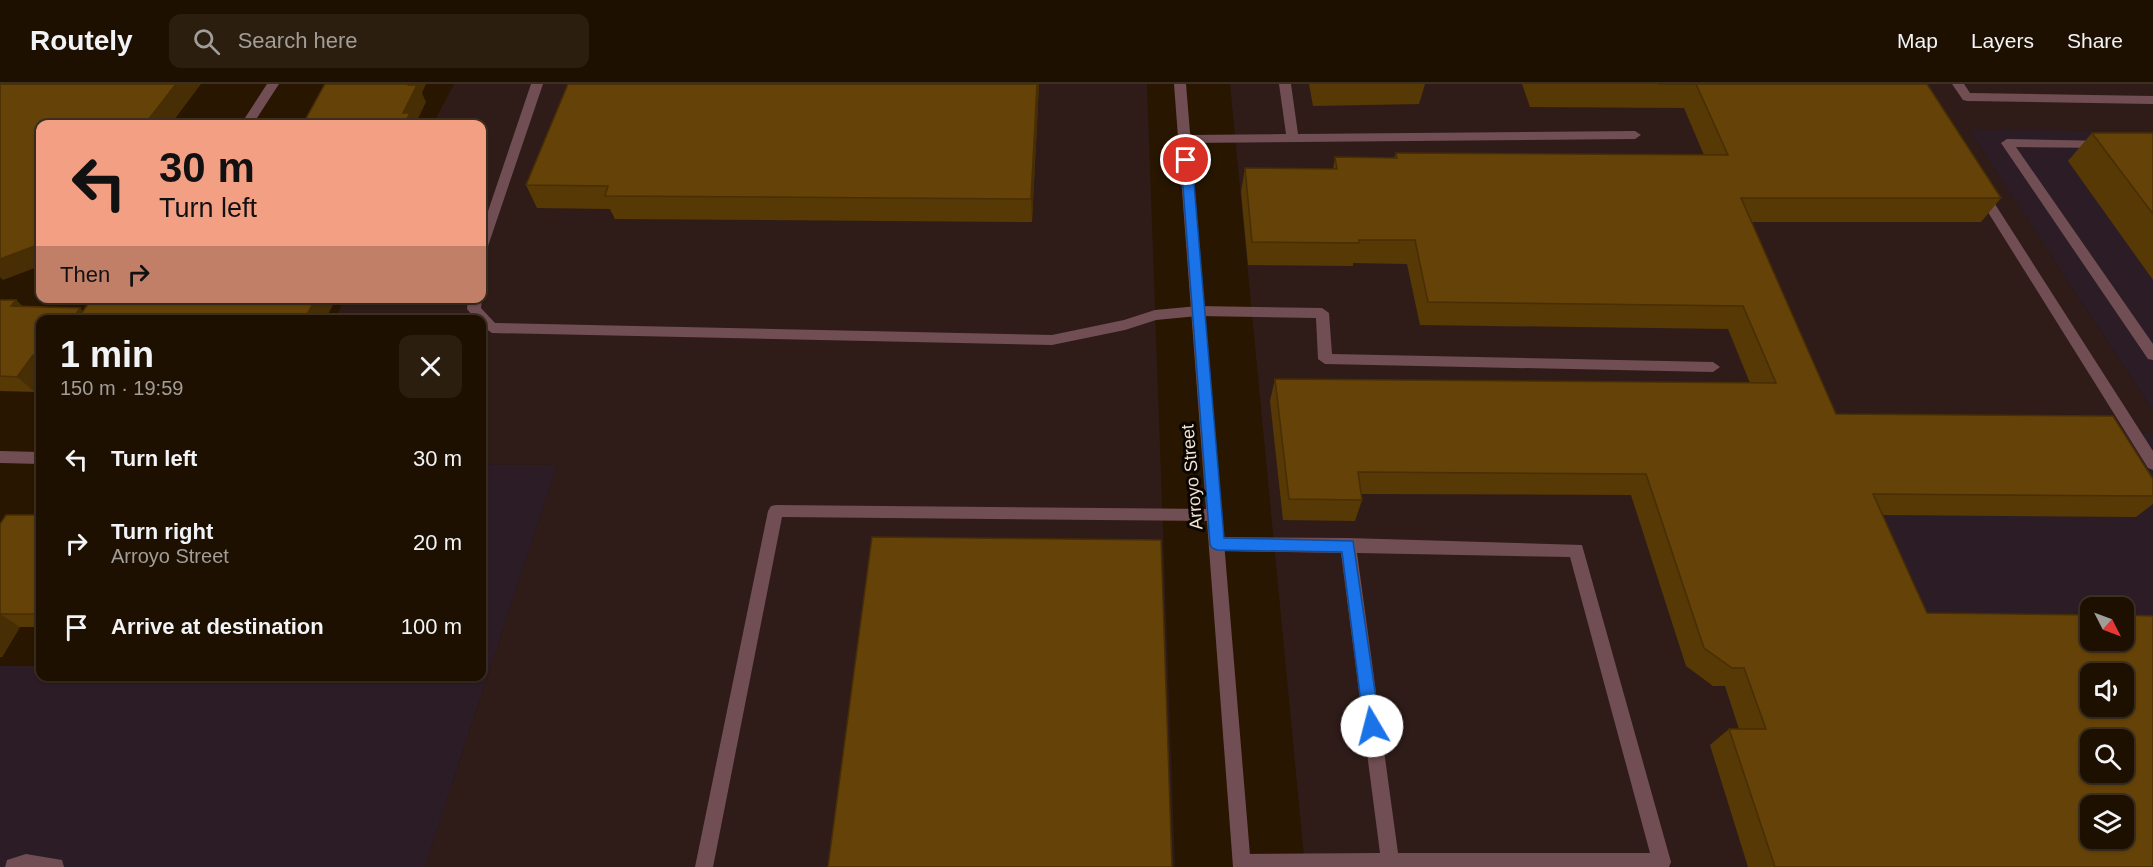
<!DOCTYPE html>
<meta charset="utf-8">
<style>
body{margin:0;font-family:Helvetica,sans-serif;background:#2b1e0f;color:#f1f3f6;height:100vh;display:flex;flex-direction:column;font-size:22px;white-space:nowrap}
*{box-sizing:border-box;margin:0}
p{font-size:20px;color:#a19d99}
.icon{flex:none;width:33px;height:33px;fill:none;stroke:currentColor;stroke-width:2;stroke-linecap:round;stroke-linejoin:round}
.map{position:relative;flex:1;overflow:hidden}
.panel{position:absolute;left:36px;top:231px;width:450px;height:366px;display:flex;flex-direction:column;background:#1e1000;border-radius:12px;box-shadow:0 2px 4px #0004,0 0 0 2px #3c3022}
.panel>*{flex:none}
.guide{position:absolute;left:36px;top:36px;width:450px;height:183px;border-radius:12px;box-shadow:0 2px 4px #0004,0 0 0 2px #3c3022;background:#f39f83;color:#111;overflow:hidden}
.needle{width:39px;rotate:132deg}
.fabs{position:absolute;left:2080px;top:513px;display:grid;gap:12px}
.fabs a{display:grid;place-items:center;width:54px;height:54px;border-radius:12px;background:#1e1000;box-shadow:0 2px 4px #0004,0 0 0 2px #3c3022;font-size:30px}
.pin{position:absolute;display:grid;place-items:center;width:51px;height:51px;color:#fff;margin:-26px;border:3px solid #fff;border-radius:50%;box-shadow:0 2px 6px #0007}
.me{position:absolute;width:66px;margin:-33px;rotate:352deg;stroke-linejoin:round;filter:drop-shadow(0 0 4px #0008)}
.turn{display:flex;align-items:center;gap:21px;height:126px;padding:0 24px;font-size:27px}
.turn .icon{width:78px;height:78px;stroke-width:2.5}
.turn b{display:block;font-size:42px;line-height:51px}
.then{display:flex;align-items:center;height:57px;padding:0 24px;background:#0003;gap:12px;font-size:22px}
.round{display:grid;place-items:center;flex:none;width:63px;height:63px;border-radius:12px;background:#2b1e0f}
.summary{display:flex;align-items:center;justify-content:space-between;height:102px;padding:0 24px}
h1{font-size:36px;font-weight:600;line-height:45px}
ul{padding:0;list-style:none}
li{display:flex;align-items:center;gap:18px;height:84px;padding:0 24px}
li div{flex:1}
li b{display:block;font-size:22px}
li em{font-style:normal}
header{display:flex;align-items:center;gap:36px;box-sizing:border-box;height:84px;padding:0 30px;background:#1e1000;border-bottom:2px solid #3c3022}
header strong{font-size:28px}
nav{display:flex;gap:33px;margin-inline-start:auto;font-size:21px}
.search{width:420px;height:54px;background:#2b1e0f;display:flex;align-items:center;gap:15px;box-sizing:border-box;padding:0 21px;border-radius:12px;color:#a19d99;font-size:22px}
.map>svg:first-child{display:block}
</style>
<header>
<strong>Routely</strong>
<div class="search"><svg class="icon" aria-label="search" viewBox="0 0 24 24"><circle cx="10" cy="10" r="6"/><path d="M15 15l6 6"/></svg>Search here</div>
<nav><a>Map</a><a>Layers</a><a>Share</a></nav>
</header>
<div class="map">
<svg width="2153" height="783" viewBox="0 0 2153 783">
<rect width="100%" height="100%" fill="#281600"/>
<g fill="#2c1c26" fill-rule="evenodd">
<polygon points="1968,45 2153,47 2153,327"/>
<path d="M2083,347L2153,349V783H2007L1829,352ZM2091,524H2124V556H2091ZM2091,590H2124V622H2091ZM2091,656H2124V688H2091ZM2091,722H2124V754H2091Z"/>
<polygon points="482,380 557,381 425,783 0,783 0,582 40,582 40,592 482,592"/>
</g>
<g fill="#2f1c19">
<polygon points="454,0 1147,0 1175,783 425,783 557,381 482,380 482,236 334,236 345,215 482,214 482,40 433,40"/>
<polygon points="1230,0 2153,0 2153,47 1969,46 2153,327 2153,349 2084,347 1829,352 2007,783 1305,783"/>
</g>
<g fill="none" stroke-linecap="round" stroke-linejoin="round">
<g fill="#714e53" fill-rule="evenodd">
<polygon points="531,0 543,0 488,162 482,166 482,145"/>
<polygon points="1279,0 1291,0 1298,50 1635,47 1641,51 1635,55 1185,59 1179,55 1185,51 1286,50"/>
<polygon points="1952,0 1964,0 1970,9 2153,12 2153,20 1967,17 1963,16"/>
<polygon points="2007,55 2108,57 2108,63 2104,64 2016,63 2153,260 2153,276 2148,275 2003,62 2001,59"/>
<polygon points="1982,105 1986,106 2153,367 2153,386 2148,384 1976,109"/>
<polygon points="468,214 482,214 481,224 495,239 1052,251 1124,236 1155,226 1198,222 1322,224 1329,229 1332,270 1713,278 1720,283 1713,288 1325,280 1318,275 1316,234 1198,232 1156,236 1125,246 1052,261 492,249 482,242 482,236 476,236 467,225"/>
<polygon points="776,421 1214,425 1219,426 1222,431 1219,436 1214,437 782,433 713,783 695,783 768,427 771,422"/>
<path d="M1217,453L1348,454L1582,461L1671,778L1669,783H1234L1233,779L1235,772L1242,770L1380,769L1341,469L1217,467L1211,465L1209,460L1211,455ZM1357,469L1570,473L1650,769H1398Z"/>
<polygon points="26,770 62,776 64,783 5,783 7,776"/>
</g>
<g fill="#714e53" fill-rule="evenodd">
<polygon points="267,0 279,0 253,40 241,40"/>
<polygon points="1174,0 1186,0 1251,783 1233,783"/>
<polygon points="0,367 40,368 40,380 0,379"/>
</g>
</g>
<g fill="#573906">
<polygon points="1039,0 1032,138 615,135 610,125 537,124 526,101"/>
<polygon points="1309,0 1425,0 1419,20 1313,22"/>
<polygon points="1522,0 1927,0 2001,114 1981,138 1751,138 1836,330 2153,395 2153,420 2136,433 1882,431 1927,529 2153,783 1748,783 1710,661 1729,645 1739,645 1725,602 1713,602 1686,582 1631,411 1361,410 1362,416 1355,437 1283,436 1270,317 1275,295 1750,299 1728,245 1420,241 1407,180 1353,179 1353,182 1248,181 1241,108 1245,84 1333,85 1335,73 1394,74 1396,69 1704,71 1684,24 1530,23"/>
<polygon points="2092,49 2153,49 2153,196 2068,77"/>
<polygon points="92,214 336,214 325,236 40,236 40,300 35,308 0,307 0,216 16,216 23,223 83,227"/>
<polygon points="40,431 40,543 20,543 2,573 0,573 0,440"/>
</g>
<g fill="#472e05">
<polygon points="176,0 201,0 171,40 145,40"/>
<polygon points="408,0 426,0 422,9 426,18 416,39 417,40 404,40 403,29"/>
<polygon points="1037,0 1039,0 1032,138 1031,115"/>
<polygon points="40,160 40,182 3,196 0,193 0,175"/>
<polygon points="316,214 336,214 325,236 304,236"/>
<polygon points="16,216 33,232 11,222"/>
<polygon points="80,224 92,236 72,236"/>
<polygon points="33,271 40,278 40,300 35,308 17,293"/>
<polygon points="0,530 20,543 2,573 0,572"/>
</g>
<g fill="#654207" stroke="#472e05" stroke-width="1.5" fill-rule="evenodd">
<polygon points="0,0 176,0 145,40 40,40 40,160 0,175"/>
<polygon points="325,0 408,0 408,1 417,1 403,29 410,29 404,40 303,40"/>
<polygon points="568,0 1037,0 1031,115 605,112 608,102 526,101"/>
<path d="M1658,0H1927L2001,114H1741L1836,330L2113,332L2153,395V412L1873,410L1927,529L2091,531V556H2124V531L2153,532V783H1775L1729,645H1766L1744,584H1732L1704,564L1646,390L1358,388L1362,416L1289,415L1275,295L1776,299L1743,222L1428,218L1415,156H1359V159L1252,158L1245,84L1337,85L1335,73L1397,74L1396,69L1728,71L1696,0ZM2091,590H2124V622H2091ZM2091,656H2124V688H2091ZM2091,722H2124V754H2091Z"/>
<polygon points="2092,49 2153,49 2153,130"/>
<polygon points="92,214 316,214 304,236 77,236"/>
<polygon points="0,216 16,216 11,222 80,224 72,236 40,236 40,271 33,271 17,293 0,292"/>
<polygon points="6,431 40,431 40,530 0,530 0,440"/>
<polygon points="872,453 1161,456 1172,783 828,783"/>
</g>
<polygon fill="#1a73e8" stroke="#114b97" stroke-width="1.5" points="1186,73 1192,76 1224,454 1353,457 1380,642 1378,648 1372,650 1367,648 1364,642 1342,468 1217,466 1212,464 1210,460 1181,76"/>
<g text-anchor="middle" stroke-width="6" stroke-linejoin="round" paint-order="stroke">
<g font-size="18" fill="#f0e3d4" stroke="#0b0500">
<text transform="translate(1192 393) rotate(-95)" y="6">Arroyo Street</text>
</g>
</g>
</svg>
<div class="fabs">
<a><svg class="needle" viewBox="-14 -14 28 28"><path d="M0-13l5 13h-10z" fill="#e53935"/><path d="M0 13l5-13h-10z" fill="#a19d99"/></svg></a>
<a><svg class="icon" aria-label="sound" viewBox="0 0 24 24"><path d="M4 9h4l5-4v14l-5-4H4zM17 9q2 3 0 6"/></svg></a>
<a><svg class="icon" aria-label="search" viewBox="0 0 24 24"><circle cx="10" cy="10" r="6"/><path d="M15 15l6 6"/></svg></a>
<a><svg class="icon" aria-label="layers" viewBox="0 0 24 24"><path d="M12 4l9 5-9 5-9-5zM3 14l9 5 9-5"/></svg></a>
</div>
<div class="pin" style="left:1186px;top:76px;background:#d93025"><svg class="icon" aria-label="arrive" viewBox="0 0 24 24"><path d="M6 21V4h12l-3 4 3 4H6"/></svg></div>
<svg class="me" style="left:1372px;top:642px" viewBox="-20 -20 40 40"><circle r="19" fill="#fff"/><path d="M0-13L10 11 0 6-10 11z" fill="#1a73e8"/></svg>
<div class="guide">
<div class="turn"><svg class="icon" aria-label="left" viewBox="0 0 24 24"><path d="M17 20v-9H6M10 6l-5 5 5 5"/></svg><div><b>30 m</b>Turn left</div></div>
<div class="then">Then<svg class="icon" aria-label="right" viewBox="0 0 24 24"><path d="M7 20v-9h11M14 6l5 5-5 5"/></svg></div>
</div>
<section class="panel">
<div class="summary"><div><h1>1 min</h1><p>150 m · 19:59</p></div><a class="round"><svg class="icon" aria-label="close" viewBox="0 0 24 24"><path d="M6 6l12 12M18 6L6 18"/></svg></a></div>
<ul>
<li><svg class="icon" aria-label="left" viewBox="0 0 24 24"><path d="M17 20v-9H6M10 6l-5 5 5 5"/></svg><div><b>Turn left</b></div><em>30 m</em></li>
<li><svg class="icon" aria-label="right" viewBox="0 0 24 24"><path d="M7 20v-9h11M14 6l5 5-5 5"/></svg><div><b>Turn right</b><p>Arroyo Street</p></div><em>20 m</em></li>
<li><svg class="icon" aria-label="arrive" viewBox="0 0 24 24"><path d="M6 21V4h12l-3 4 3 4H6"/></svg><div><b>Arrive at destination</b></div><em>100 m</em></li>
</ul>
</section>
</div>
